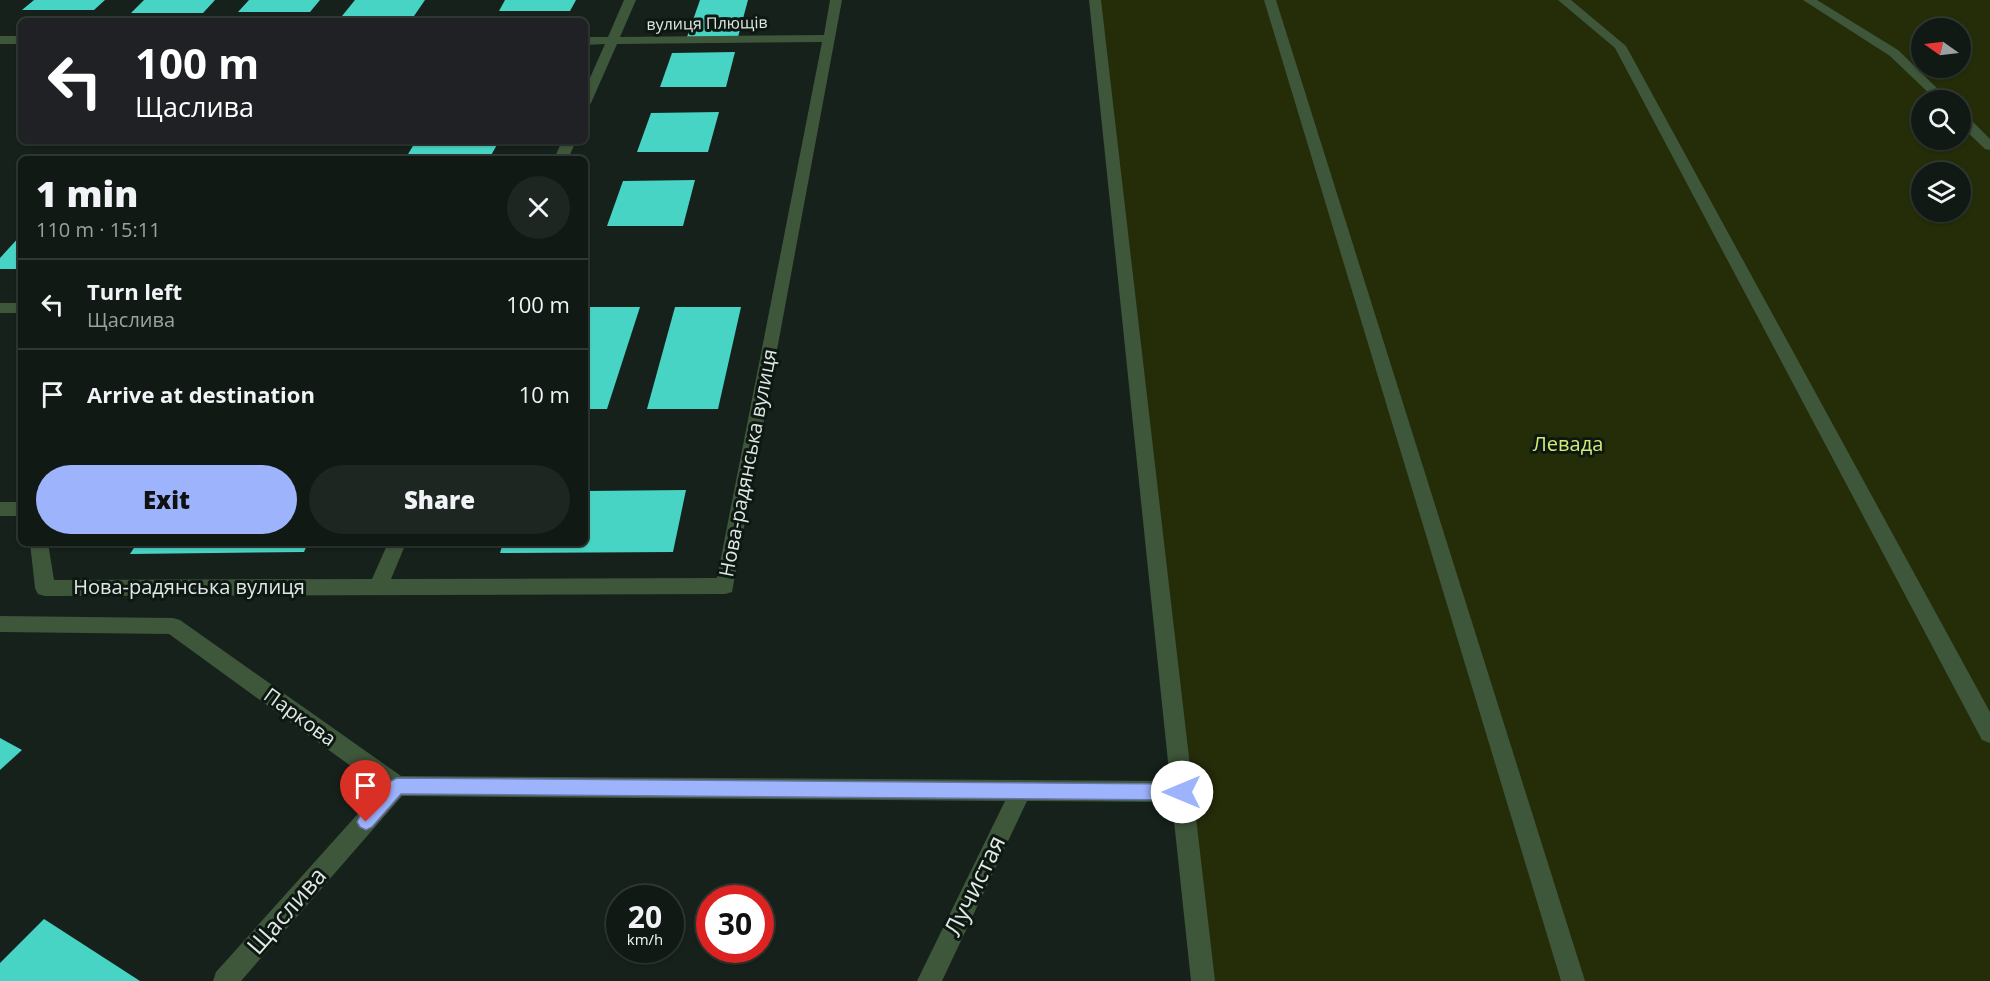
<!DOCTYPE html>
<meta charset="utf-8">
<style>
body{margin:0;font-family:"Open Sans",sans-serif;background:#1e2622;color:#f1f3f6;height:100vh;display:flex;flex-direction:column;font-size:22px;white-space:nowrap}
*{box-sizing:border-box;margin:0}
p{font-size:20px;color:#9ca0a0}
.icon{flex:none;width:33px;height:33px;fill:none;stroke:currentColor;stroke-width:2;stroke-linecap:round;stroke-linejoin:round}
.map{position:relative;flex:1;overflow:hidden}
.details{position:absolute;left:18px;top:156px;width:570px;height:390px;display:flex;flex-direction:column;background:#101914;border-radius:9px;box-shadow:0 2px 4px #0004,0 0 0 2px #303834}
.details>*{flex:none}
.guide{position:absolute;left:18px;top:18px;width:570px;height:126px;border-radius:9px;box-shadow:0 2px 4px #0004,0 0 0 2px #303834;background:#202124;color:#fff;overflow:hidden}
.needle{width:39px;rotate:284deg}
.tools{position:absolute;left:1911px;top:18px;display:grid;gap:12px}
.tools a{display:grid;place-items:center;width:60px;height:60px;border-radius:50%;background:#101914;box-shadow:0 2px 4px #0004,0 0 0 2px #303834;font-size:30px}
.speed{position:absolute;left:606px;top:885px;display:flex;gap:12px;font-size:30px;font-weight:700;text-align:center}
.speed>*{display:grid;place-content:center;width:78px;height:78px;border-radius:50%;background:#101914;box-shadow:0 2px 4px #0004,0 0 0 2px #303834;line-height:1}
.speed small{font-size:15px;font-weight:400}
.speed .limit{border:9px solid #d22;background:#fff;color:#111}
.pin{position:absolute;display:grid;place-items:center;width:51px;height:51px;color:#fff;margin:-62px -26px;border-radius:50% 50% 50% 0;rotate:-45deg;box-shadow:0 0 6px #0007}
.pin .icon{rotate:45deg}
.me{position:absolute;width:66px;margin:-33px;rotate:270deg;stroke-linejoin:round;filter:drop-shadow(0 0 4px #0008)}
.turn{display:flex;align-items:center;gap:21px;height:126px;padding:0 18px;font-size:27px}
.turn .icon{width:78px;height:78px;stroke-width:2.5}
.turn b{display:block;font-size:42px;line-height:51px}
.round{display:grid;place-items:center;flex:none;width:63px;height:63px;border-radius:32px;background:#1e2622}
.summary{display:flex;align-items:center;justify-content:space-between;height:102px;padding:0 18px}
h1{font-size:36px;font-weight:800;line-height:45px}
.action{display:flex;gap:12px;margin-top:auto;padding:12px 18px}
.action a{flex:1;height:69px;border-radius:36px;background:#9db4fd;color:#111;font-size:24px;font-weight:800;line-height:69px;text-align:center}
.action a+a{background:#1e2622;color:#f1f3f6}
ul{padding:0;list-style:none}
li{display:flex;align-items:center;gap:18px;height:90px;padding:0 18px;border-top:2px solid #303834}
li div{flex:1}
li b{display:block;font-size:22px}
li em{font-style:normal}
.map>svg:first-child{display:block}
</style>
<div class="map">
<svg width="1990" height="981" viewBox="0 0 1990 981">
<rect width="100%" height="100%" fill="#16211b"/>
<path fill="#252c08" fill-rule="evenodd" d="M1095,0H1990V981H1203ZM1922,28H1960V68H1922ZM1922,100H1960V140H1922ZM1922,172H1960V212H1922Z"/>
<g fill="#47d4c4">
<polygon points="34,0 105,0 94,10 22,10"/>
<polygon points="144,0 215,0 203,13 131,13"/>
<polygon points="249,0 320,0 310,12 238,12"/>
<polygon points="355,0 425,0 414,16 342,16"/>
<polygon points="505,0 576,0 570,11 499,11"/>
<polygon points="700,0 748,0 738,37 687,37"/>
<polygon points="735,52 726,87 660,87 672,53"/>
<polygon points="719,112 708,152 637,152 651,113"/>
<polygon points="416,141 499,141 489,159 405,159"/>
<polygon points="695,180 683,226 607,226 623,181"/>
<polygon points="21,235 21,269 0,269 0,258"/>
<polygon points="585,307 640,307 607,409 585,409"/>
<polygon points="675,307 741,307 718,409 647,409"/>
<polygon points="686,490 673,552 500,553 503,543 585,543 585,491"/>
<polygon points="137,543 308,543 304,552 130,554"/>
<polygon points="0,738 22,750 0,770"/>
<polygon points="44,919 140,981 0,981 0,963"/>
</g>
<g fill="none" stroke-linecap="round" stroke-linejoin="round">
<g fill="#3e563a" fill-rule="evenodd">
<polygon points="624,0 636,0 620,37 824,35 830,0 842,0 732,592 725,594 45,596 38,594 35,588 30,543 48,543 54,580 372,579 388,543 406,543 391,579 717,578 822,42 617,44 591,103 585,107 585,89 605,44 585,45 585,37 608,37"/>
<polygon points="1089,0 1101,0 1215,981 1191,981 1172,802 1027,801 942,981 917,981 1005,801 402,796 241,981 213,981 216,972 381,788 169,634 0,632 0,616 173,618 180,620 401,776 1170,781"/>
<polygon points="1264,0 1276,0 1585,981 1561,981"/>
<polygon points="1558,0 1571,0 1626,46 1990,712 1990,743 1982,740 1615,48"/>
<polygon points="1803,0 1817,0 1898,50 1949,100 1936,100 1890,56"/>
<rect x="0" y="36" width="21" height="8"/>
<polygon points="1960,113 1965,114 1990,139 1990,150 1985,149 1960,125"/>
<polygon points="562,141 576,141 568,159 554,159"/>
<rect x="0" y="303" width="21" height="10"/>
<rect x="0" y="502" width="21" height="14"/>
</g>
</g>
<polygon fill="#9db4fd" stroke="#6675a4" stroke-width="1.5" points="397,778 1182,784 1188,786 1191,792 1188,798 1182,800 401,794 372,827 366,830 360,827 357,822 360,816 391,781"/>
<g text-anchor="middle" stroke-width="6" stroke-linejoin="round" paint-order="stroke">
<g font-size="16" fill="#e0e7e4" stroke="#0d1812">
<text transform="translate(707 23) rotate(-1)" y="6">вулиця Плющів</text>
</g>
<g font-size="20" fill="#d1ec71" stroke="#0d1812">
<text x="1568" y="451">Левада</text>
</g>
<g font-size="20" fill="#e0e7e4" stroke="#0d1812">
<text transform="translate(748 463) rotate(-79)" y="7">Нова-радянська вулиця</text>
<text x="189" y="594">Нова-радянська вулиця</text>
<text transform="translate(300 717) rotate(36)" y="7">Паркова</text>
</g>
<g font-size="24" fill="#e0e7e4" stroke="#0d1812">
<text transform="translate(975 886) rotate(-64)" y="8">Лучистая</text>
<text transform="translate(287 911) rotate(-49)" y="8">Щаслива</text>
</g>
</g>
</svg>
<div class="tools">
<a><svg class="needle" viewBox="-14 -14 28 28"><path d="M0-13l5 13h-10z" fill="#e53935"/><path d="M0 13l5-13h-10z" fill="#9ca0a0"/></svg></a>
<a><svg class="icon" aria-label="search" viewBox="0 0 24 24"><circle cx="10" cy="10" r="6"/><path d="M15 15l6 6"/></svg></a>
<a><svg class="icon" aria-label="layers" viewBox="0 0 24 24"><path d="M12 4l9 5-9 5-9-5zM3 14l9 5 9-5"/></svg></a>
</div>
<div class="speed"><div>20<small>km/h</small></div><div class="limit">30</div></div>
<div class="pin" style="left:366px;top:822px;background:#d93025"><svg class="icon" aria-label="arrive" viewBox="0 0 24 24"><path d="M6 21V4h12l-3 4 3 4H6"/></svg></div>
<svg class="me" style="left:1182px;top:792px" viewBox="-20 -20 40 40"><circle r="19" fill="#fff"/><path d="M0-13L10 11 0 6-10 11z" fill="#9db4fd"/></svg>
<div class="guide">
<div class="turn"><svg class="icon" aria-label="left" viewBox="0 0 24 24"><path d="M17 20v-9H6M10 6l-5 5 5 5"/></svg><div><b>100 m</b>Щаслива</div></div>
</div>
<section class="details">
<div class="summary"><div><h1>1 min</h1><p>110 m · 15:11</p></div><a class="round"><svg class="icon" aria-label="close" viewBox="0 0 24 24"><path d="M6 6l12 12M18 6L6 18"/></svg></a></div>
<ul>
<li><svg class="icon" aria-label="left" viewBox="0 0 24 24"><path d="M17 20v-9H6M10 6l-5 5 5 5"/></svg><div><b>Turn left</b><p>Щаслива</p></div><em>100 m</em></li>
<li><svg class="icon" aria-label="arrive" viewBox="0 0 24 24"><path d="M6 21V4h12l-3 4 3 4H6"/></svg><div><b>Arrive at destination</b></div><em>10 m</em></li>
</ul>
<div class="action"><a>Exit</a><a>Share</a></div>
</section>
</div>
